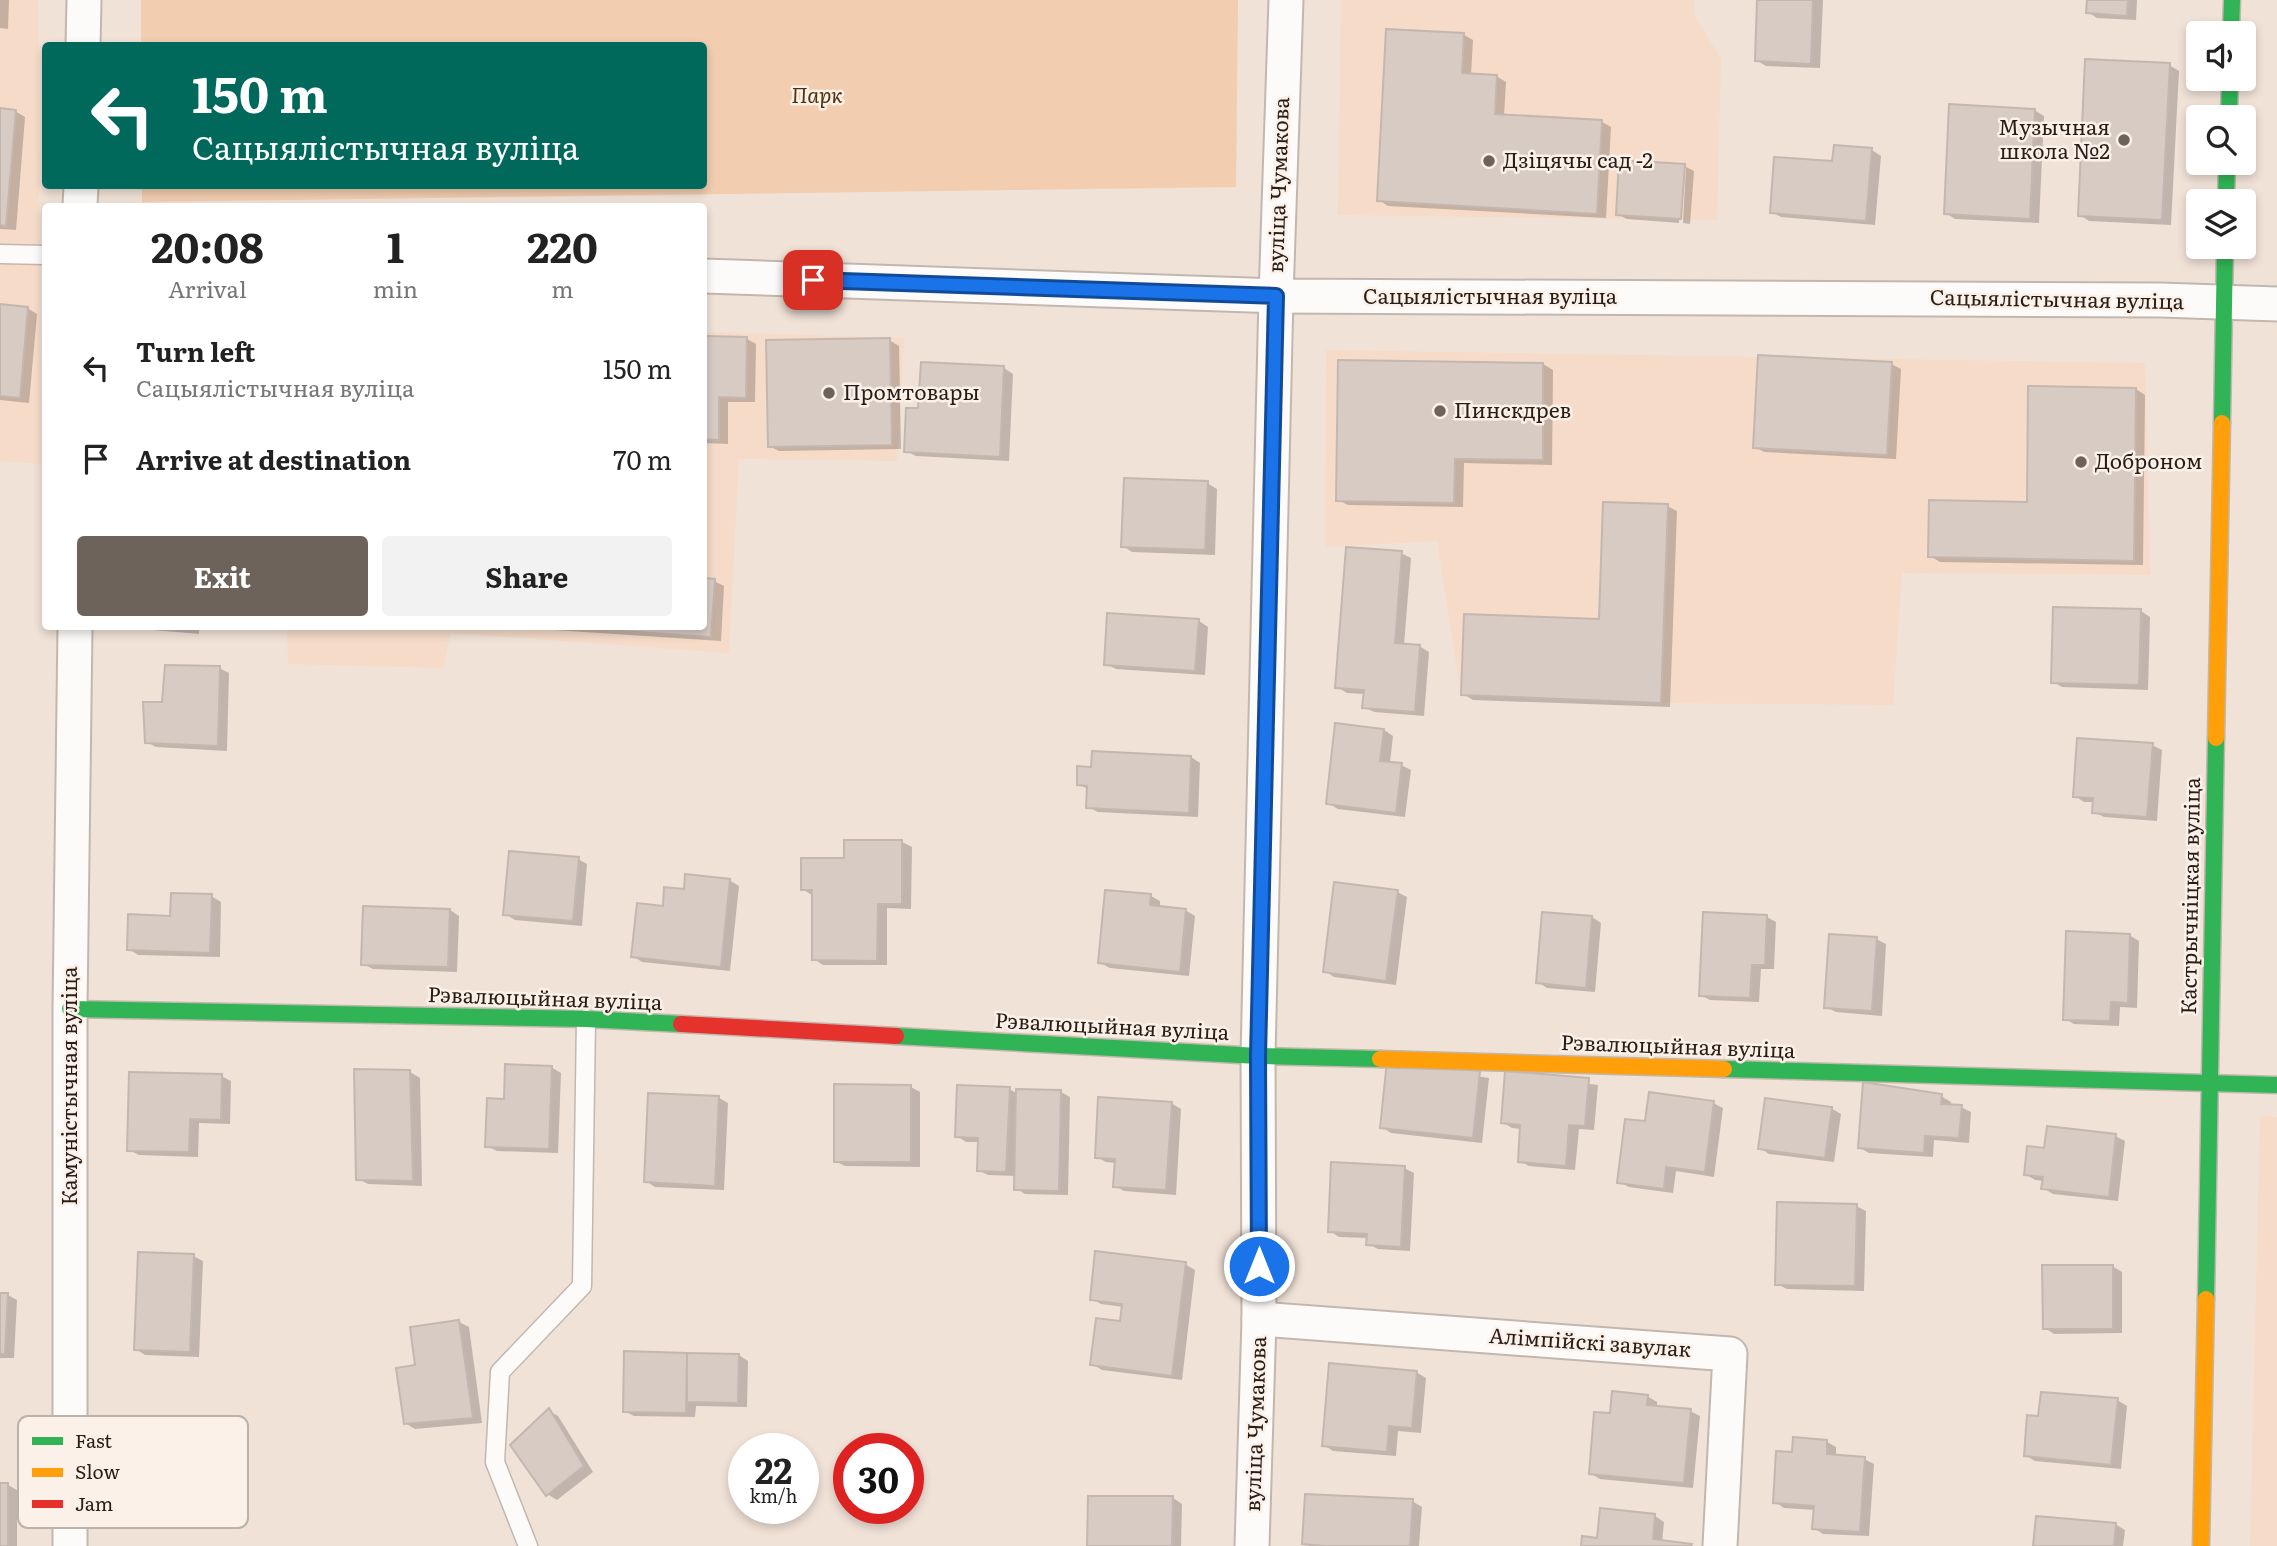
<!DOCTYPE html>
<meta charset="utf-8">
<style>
body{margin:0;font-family:Literata,serif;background:#f2f2f2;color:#222;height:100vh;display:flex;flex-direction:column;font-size:26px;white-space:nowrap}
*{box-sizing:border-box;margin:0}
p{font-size:23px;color:#767676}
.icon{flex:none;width:38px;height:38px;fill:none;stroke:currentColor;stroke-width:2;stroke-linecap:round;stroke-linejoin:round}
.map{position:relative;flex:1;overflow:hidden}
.sheet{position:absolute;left:42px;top:203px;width:665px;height:427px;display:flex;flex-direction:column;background:#fff;border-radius:7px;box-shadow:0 4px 10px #0003}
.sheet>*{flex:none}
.guide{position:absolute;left:42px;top:42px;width:665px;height:147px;border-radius:7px;box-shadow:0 4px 10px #0003;background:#00695c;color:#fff;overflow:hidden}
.tools{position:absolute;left:2186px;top:21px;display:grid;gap:14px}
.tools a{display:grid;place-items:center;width:70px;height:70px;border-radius:7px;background:#fff;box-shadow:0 4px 10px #0003;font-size:35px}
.speed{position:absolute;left:728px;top:1433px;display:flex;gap:14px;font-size:35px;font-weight:700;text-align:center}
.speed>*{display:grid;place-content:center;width:91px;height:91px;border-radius:50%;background:#fff;box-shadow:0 4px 10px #0003;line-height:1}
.speed small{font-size:18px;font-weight:400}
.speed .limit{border:10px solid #d22;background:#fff;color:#111}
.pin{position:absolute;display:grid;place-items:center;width:60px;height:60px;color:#fff;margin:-30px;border-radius:14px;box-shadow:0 4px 10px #0006}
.me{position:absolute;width:77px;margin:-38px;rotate:0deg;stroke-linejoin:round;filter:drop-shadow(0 0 5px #0008)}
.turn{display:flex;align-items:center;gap:24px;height:147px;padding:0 35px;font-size:32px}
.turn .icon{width:91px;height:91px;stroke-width:2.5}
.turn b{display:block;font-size:49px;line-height:60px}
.eta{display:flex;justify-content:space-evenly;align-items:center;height:119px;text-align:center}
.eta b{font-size:42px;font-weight:700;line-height:49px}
.cta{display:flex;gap:14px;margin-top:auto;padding:14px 35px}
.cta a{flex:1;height:80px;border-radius:7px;background:#6e635a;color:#fff;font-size:28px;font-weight:700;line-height:80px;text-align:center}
.cta a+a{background:#f2f2f2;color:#222}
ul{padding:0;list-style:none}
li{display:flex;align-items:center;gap:21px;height:91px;padding:0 35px}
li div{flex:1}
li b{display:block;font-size:26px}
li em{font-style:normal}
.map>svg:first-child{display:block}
</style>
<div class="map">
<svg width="2277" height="1546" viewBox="0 0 2277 1546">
<rect width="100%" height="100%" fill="#f1e2d7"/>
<g fill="#f5dbc8">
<polygon points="0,0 38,0 41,464 0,461"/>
<polygon points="1341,0 1694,0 1695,16 1721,59 1717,220 1338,215"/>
<polygon points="704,332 904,338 897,461 739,459 729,653 451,633 443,668 288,664 287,627 704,626"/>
<polygon points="1326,350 2145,363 2150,575 1902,573 1893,705 1661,703 1461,695 1437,541 1325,547"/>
<polygon points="2260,1116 2277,1117 2277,1546 2250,1546"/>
</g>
<polygon fill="#f2cdb0" points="141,0 1238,0 1236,187 142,202 142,186 704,186 704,46 141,45"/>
<g fill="#0003">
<polygon points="0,0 9,0 8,29 0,28"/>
<polygon points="1759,0 1823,0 1820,68 1766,66 1756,60"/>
<polygon points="2089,0 2137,0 2136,20 2097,18 2088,12"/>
<polygon points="1464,35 1473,40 1471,75 1496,76 1506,82 1504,116 1602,122 1611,127 1606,218 1388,206 1379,200"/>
<polygon points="2169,65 2179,71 2171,225 2089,221 2080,215"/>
<polygon points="0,110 15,111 25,117 16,230 0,229"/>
<polygon points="2034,110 2044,116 2039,223 1955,219 1946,213"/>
<polygon points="1872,150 1881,156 1875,225 1781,217 1772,212 1834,163"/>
<polygon points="1684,166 1694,171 1690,224 1683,223 1686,168 1683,168 1679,223 1627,219 1617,214"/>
<polygon points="0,306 27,308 37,314 29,403 0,400"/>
<polygon points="704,338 747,339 756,344 755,402 728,402 728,444 704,443"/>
<polygon points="889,340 899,346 901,449 779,451 769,446"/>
<polygon points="923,364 1004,368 1013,374 1009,461 916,456 906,451 920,410"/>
<polygon points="1543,364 1553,370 1552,465 1464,463 1463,507 1348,505 1338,500"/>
<polygon points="1891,364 1901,369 1896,459 1764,452 1755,447"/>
<polygon points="2136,389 2145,395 2143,565 1940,562 1930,556 2028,504"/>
<polygon points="1207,483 1217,489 1215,555 1132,552 1123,546"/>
<polygon points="1667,506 1677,511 1670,707 1473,700 1463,694 1601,621"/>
<polygon points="1401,553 1411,558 1404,645 1419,646 1429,652 1424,716 1374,712 1364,707 1365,694 1347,693 1337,687"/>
<polygon points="704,580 714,581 724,586 721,641 493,626 704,626"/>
<polygon points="2141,611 2150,617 2148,690 2062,687 2053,682"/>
<polygon points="1199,621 1208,627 1205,675 1116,669 1106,664"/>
<polygon points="136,626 199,626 199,634 141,629"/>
<polygon points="219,668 229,673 227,751 156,747 147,742 163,704"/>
<polygon points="1384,730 1393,736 1390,763 1401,765 1411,770 1405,817 1338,809 1328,803"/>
<polygon points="2152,745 2162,750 2157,821 2104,817 2094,812 2095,802 2084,802 2075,796"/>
<polygon points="1191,757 1200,763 1198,817 1098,812 1088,807 1089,790 1079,784 1092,768"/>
<polygon points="902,842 912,847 911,909 887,908 887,965 823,965 814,959 812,895 802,889"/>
<polygon points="578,859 587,864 582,926 515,920 505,914"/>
<polygon points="729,880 739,886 730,971 642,962 633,956 664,908 686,891"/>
<polygon points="1397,892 1407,897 1396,985 1334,977 1325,971"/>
<polygon points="211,896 221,902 220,957 138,955 129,949 172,917"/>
<polygon points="1151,896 1160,901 1160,908 1185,910 1195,916 1189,976 1110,968 1100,963"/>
<polygon points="450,910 459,916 457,972 373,969 363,964"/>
<polygon points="1592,917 1601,923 1595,992 1547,988 1538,982"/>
<polygon points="1767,917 1776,922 1774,969 1761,969 1759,1002 1710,1000 1700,995"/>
<polygon points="2129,935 2139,941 2137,1008 2120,1007 2119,1026 2074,1024 2065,1019"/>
<polygon points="1876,939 1886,944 1882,1016 1836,1012 1826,1007"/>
<polygon points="1389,1063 1489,1078 1482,1143 1391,1133 1382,1127"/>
<polygon points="551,1067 561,1073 558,1153 497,1151 487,1146 505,1101"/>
<polygon points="410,1072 420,1078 422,1186 368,1184 358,1179"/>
<polygon points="1507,1073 1598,1085 1594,1130 1579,1129 1575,1170 1529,1166 1520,1161 1522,1129 1512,1128 1502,1122"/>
<polygon points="221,1076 231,1081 230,1124 199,1123 198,1157 139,1155 129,1150"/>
<polygon points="911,1087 920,1092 920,1167 845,1166 835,1161"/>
<polygon points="1009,1089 1018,1094 1061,1092 1070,1097 1068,1195 1025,1194 1016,1188 1016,1176 988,1175 978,1170 979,1142 966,1142 957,1136"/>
<polygon points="1941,1096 1951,1102 1950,1106 1961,1107 1971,1112 1969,1143 1934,1140 1933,1157 1869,1153 1860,1148"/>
<polygon points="719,1098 728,1103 724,1190 655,1187 646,1181"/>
<polygon points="1171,1103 1181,1109 1176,1195 1124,1191 1115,1186 1116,1163 1106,1162 1097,1157"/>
<polygon points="1713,1103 1723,1108 1714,1177 1676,1171 1673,1193 1629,1187 1619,1182 1646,1123"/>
<polygon points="1831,1108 1841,1114 1834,1162 1769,1154 1760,1148"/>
<polygon points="2115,1136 2125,1141 2118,1201 2053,1194 2043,1188 2044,1181 2035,1180 2025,1174 2046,1150"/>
<polygon points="1404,1168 1414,1173 1410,1251 1378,1249 1368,1244 1368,1238 1339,1237 1330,1231"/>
<polygon points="1856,1206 1866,1211 1864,1291 1787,1289 1777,1284"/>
<polygon points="193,1256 203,1261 199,1357 145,1355 136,1349"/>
<polygon points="1185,1264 1195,1270 1182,1380 1102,1370 1092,1364 1121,1323 1124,1307 1101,1304 1092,1299"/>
<polygon points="2112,1266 2122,1272 2122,1333 2054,1334 2045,1328"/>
<polygon points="0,1295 8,1295 17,1300 14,1358 0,1358"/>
<polygon points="459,1322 469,1327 482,1423 415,1429 405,1423 417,1367"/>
<polygon points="625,1353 739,1355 748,1361 747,1407 696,1406 695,1417 634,1416 624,1411"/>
<polygon points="1416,1372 1426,1378 1421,1433 1398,1431 1396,1456 1333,1451 1324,1445"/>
<polygon points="1647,1396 1657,1402 1657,1408 1690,1411 1700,1416 1693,1488 1600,1479 1591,1474 1612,1415"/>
<polygon points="2117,1400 2127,1406 2121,1469 2035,1461 2025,1455 2040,1418"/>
<polygon points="549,1411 558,1416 593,1472 557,1500 547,1494"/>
<polygon points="1827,1442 1836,1447 1836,1457 1864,1459 1874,1464 1869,1536 1823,1534 1814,1528 1815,1510 1784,1508 1775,1502 1794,1454"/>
<polygon points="0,1485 8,1485 17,1490 17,1546 0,1546"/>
<polygon points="1173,1498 1182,1504 1181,1546 1089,1546"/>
<polygon points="1412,1501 1422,1507 1419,1546 1310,1546 1304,1543"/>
<polygon points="1655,1516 1664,1522 1662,1542 1692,1546 1583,1546"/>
<polygon points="2115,1524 2125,1530 2123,1546 2035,1546"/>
</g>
<g fill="#d8cbc4" stroke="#c3b7b0" stroke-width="2">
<polygon points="1757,0 1813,0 1811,64 1755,61"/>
<polygon points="2087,0 2128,0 2127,16 2086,13"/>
<polygon points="1386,29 1464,33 1462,73 1497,75 1495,114 1602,120 1597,214 1377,201"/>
<polygon points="2085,59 2170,63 2162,220 2078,216"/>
<polygon points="1949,104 2035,109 2030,219 1944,214"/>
<polygon points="0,108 16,110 6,226 0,225"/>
<polygon points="1834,145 1872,148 1866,221 1770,213 1774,157 1832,161"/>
<polygon points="1619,160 1685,164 1681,219 1616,215"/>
<polygon points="0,304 28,307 20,398 0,396"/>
<polygon points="704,336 747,337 746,398 719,397 719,440 704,439"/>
<polygon points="890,338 892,445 768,447 766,340"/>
<polygon points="1758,355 1892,362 1887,455 1753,448"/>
<polygon points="1338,360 1543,363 1543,460 1455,459 1454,503 1336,501"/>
<polygon points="921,362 1004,366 1000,457 904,452 906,408 918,408"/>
<polygon points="2028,386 2136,388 2134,561 1928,557 1929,500 2027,502"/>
<polygon points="1124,478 1208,481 1205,550 1121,547"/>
<polygon points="1603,502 1668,504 1661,703 1461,695 1464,614 1599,619"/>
<polygon points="1346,547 1402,551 1395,643 1420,645 1415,712 1362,708 1364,690 1335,688"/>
<polygon points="704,578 715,579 711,637 546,626 704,626"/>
<polygon points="2053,607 2141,609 2139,685 2051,683"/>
<polygon points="1107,613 1199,619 1195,671 1104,665"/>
<polygon points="165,665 220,666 218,746 145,743 143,702 162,702"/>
<polygon points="1335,723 1384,729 1380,761 1402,763 1396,813 1326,804"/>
<polygon points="2077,738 2153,743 2147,817 2092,813 2093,798 2073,797"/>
<polygon points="1092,751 1191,756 1189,813 1086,808 1087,786 1077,785 1077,766 1091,767"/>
<polygon points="844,840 902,840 902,904 878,904 877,961 812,960 812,890 801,890 801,858 844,858"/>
<polygon points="509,851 579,857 573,921 503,915"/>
<polygon points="685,874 730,879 721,967 631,957 637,903 663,906 664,887 684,889"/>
<polygon points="1334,882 1398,890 1386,981 1323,972"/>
<polygon points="1105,890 1151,894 1150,905 1186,909 1180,972 1098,963"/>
<polygon points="171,893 212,894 210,953 127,950 128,914 170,916"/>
<polygon points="363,906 450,909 448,967 361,965"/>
<polygon points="1542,912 1592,916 1586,988 1536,983"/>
<polygon points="1703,912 1767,915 1765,965 1752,965 1750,998 1699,996"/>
<polygon points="2066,931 2130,934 2128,1003 2111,1002 2110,1021 2063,1020"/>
<polygon points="1829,934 1877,937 1872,1011 1824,1008"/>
<polygon points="1387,1061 1480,1071 1473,1138 1380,1128"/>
<polygon points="505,1064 552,1066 549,1149 485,1147 487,1098 504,1099"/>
<polygon points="354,1069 410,1070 413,1181 356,1180"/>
<polygon points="1505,1071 1589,1078 1585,1126 1569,1125 1566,1166 1518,1162 1520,1125 1501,1123"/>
<polygon points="129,1072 222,1074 221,1120 190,1119 189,1152 127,1151"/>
<polygon points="1863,1082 1942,1094 1941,1104 1962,1105 1959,1138 1925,1136 1924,1153 1858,1148"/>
<polygon points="834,1084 911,1085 911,1162 834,1162"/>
<polygon points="957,1085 1010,1087 1006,1172 977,1171 978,1138 955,1137"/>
<polygon points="1016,1089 1061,1090 1059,1191 1014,1190"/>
<polygon points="1649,1092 1714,1101 1705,1172 1666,1167 1664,1189 1617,1183 1625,1119 1645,1121"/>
<polygon points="648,1093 719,1096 715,1186 644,1182"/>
<polygon points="1098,1097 1172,1102 1166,1190 1113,1187 1115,1159 1095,1158"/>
<polygon points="1765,1098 1832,1107 1825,1158 1758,1149"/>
<polygon points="2047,1126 2116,1134 2109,1197 2041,1189 2043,1177 2024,1175 2027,1146 2044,1148"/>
<polygon points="1331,1162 1405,1166 1401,1247 1366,1245 1367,1234 1328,1232"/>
<polygon points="1777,1202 1857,1204 1855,1286 1775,1285"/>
<polygon points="1095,1251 1186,1262 1172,1376 1090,1365 1096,1318 1120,1321 1122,1304 1090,1300"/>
<polygon points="138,1252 194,1254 190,1352 134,1350"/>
<polygon points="2042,1265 2113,1265 2113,1329 2043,1329"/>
<polygon points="0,1293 8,1293 5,1354 0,1354"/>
<polygon points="459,1320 473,1418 404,1424 396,1368 415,1365 410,1327"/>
<polygon points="624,1351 687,1353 686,1413 623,1412"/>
<polygon points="687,1353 739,1354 738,1403 687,1402"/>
<polygon points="1329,1363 1417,1371 1412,1428 1389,1426 1387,1452 1322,1446"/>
<polygon points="1612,1391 1648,1395 1647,1405 1691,1409 1684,1483 1589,1474 1594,1412 1610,1413"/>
<polygon points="2041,1392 2118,1398 2111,1465 2024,1456 2027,1415 2038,1416"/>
<polygon points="549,1408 584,1466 546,1496 510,1445"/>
<polygon points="1793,1437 1827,1440 1827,1454 1865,1457 1860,1532 1812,1529 1814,1506 1773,1503 1776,1451 1792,1452"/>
<rect x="0" y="1483" width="8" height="63"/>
<polygon points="1305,1494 1413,1499 1410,1546 1324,1546 1302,1544"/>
<polygon points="1088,1496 1173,1496 1172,1546 1087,1546"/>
<polygon points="1600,1508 1655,1514 1653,1539 1692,1544 1691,1546 1581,1546 1582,1536 1597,1538"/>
<polygon points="2036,1516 2116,1523 2114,1546 2033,1546"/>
</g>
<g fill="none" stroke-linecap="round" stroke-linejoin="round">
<defs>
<g id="lane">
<polyline points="0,254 46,255"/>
<polyline points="528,1546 495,1462 500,1372 582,1286 586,1019"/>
</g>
<g id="street">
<polyline points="83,46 84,0"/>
<polyline points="80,206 81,186"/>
<polyline points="704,276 1276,296 2161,300 2277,304"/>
<polyline points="1259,1319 1730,1354 1720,1546"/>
<polyline points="70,1546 70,1009 75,626"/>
<polyline points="1252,1546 1259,1319 1258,1056 1276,296 1286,0"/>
</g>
<g id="fast">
<polyline points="2231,33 2232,0"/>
<polyline points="2229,117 2230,79"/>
<polyline points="2226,201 2227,163"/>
<polyline points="2222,423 2225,247"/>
<polyline points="70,1009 586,1019 681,1024"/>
<polyline points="896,1036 1258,1056 1380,1059"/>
<polyline points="1724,1069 2277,1085"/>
<polyline points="2206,1299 2216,738"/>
</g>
<g id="slow">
<polyline points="2216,738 2222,423"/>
<polyline points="1380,1059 1724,1069"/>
<polyline points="2201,1546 2206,1299"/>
</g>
<polyline id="jam" points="681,1024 896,1036"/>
</defs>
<use href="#lane" stroke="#c2b7ae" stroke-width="21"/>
<use href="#street" stroke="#c2b7ae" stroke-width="37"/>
<use href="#fast" stroke="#c2b7ae" stroke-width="19"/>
<use href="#slow" stroke="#c2b7ae" stroke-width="19"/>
<use href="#jam" stroke="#c2b7ae" stroke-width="19"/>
<use href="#lane" stroke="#fdfbf9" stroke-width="18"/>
<use href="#street" stroke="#fdfbf9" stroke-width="33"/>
<use href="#fast" stroke="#30b455" stroke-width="16"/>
<use href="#slow" stroke="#ff9f0a" stroke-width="16"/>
<use href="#jam" stroke="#e5322d" stroke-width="16"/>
</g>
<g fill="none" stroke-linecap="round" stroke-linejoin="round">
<defs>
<polyline id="route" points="813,280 1276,296 1258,1056 1259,1266"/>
</defs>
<use href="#route" stroke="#114b97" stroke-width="18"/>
<use href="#route" stroke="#1a73e8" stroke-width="12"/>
</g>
<g fill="#6e635a" stroke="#fcf1e9" stroke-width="2.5">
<circle cx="2124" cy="140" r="7"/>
<circle cx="1489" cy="161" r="7"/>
<circle cx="829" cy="393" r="7"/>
<circle cx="1440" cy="411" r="7"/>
<circle cx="2081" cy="462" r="7"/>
</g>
<g text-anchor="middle" stroke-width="5" stroke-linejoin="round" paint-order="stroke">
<g font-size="21" font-style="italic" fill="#54300d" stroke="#fcf1e9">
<text x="817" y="103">Парк</text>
</g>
<g font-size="21" fill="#281e17" stroke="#fcf1e9" text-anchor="start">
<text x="2110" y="135" text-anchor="end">Музычная<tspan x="2110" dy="24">школа №2</tspan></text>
<text x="1503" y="168">Дзіцячы сад -2</text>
<text x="843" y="400">Промтовары</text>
<text x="1454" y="418">Пинскдрев</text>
<text x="2095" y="469">Доброном</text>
</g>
<g font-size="21" fill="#281e17" stroke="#fcf1e9">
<text transform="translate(1279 185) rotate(-88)" y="7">вуліца Чумакова</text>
<text x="1490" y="304">Сацыялістычная вуліца</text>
<text transform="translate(2057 300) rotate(1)" y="7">Сацыялістычная вуліца</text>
<text transform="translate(2191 896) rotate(-89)" y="7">Кастрычніцкая вуліца</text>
<text transform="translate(545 999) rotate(2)" y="7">Рэвалюцыйная вуліца</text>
<text transform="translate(1112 1027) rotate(3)" y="7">Рэвалюцыйная вуліца</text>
<text transform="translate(1678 1047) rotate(2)" y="7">Рэвалюцыйная вуліца</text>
<text transform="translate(70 1086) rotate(-90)" y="7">Камуністычная вуліца</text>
<text transform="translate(1590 1343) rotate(4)" y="7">Алімпійскі завулак</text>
<text transform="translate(1256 1424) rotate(-88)" y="7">вуліца Чумакова</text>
</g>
</g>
<rect x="18" y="1416" width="230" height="112" rx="10" fill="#fcf1e9" stroke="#bcb2aa" stroke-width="2"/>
<rect x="32" y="1437" width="31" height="8" fill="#30b455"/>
<rect x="32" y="1468" width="31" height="9" fill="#ff9f0a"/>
<rect x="32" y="1500" width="31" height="8" fill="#e5322d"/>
<g font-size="19" fill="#281e17">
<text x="75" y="1448">Fast</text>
<text x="75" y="1479">Slow</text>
<text x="75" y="1511">Jam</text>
</g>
</svg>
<div class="tools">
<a><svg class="icon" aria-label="sound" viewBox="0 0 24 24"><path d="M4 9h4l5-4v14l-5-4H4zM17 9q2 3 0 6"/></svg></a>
<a><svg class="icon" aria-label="search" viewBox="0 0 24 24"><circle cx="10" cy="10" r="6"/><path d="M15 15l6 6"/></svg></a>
<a><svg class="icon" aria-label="layers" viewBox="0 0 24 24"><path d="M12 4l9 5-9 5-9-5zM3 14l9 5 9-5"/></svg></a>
</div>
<div class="speed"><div>22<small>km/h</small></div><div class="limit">30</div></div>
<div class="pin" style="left:813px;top:280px;background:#d93025"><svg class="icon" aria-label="arrive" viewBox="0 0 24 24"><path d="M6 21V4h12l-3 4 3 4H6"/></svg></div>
<svg class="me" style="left:1259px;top:1266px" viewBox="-20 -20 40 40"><circle r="17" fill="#1a73e8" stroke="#fff" stroke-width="3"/><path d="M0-11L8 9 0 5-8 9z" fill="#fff"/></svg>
<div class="guide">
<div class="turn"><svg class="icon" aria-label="left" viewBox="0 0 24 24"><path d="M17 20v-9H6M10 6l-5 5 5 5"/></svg><div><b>150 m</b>Сацыялістычная вуліца</div></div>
</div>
<section class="sheet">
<div class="eta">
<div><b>20:08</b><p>Arrival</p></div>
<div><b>1</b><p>min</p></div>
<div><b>220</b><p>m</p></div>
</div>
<ul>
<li><svg class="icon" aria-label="left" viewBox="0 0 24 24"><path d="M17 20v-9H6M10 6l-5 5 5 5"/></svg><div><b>Turn left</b><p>Сацыялістычная вуліца</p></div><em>150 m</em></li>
<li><svg class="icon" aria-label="arrive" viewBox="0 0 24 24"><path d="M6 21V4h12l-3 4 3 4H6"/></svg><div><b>Arrive at destination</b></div><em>70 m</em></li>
</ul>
<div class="cta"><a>Exit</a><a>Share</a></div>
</section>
</div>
